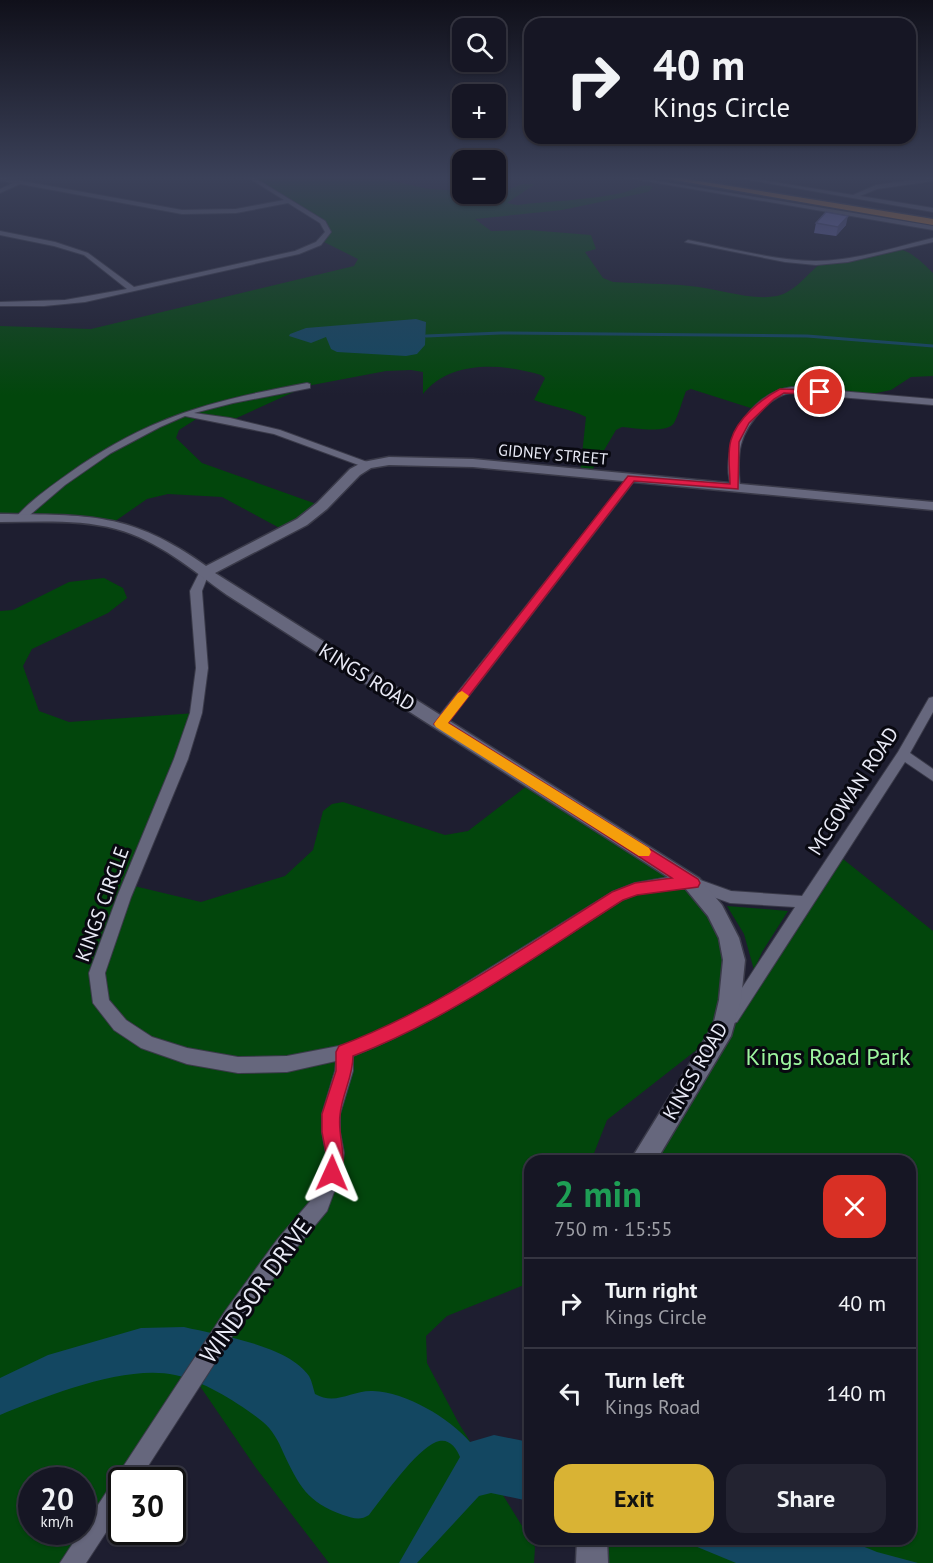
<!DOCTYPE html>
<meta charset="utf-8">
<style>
body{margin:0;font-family:"PT Sans",sans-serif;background:#232331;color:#f1f3f6;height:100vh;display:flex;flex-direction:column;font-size:22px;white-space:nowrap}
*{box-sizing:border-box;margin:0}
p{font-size:20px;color:#9e9fa6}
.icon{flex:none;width:33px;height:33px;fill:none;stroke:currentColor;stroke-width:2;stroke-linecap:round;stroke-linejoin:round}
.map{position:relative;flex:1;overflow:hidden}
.drawer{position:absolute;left:524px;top:1155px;width:392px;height:390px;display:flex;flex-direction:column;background:#161624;border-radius:18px;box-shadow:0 2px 4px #0004,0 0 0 2px #353541}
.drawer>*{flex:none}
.hud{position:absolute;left:524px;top:18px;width:392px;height:126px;border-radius:18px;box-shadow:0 2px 4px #0004,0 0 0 2px #353541;background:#161624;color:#f1f3f6;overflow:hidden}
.tools{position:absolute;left:452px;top:18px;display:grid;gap:12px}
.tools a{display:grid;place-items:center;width:54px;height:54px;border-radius:12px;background:#161624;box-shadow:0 2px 4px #0004,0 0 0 2px #353541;font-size:30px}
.speed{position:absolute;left:18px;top:1467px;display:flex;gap:12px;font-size:30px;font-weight:700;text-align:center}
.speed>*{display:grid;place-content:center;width:78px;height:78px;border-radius:50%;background:#161624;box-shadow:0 2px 4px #0004,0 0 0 2px #353541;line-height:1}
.speed small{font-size:15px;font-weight:400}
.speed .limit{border:3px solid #111;border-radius:9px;background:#fff;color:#111}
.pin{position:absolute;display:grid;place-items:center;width:51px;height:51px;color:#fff;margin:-26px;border:3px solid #fff;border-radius:50%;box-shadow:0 2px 6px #0007}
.me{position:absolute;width:66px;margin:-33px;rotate:1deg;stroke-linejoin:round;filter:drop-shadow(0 0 4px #0008)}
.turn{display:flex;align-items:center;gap:21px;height:126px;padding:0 30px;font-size:27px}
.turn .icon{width:78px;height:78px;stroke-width:2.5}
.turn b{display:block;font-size:42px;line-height:51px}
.round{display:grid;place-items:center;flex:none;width:63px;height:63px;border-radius:18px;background:#232331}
.headline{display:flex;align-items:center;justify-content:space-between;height:102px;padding:0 30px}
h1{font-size:36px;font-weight:700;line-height:45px;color:#1e9e55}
.button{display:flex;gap:12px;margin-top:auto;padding:12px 30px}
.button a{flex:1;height:69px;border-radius:18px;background:#d9b334;color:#111;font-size:24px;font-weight:700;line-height:69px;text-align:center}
.button a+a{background:#232331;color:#f1f3f6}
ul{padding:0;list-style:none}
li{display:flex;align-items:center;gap:18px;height:90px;padding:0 30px;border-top:2px solid #353541}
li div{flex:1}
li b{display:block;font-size:22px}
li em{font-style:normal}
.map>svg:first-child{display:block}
</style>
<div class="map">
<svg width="933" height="1563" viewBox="0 0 933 1563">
<rect width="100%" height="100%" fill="#1e1e30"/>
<g fill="#02460c" fill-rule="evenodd">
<path d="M250,177H382L388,180L429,189L462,191V194H495L523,184H535L507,203L517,205C551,201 588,200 622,193C632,190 644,182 653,187L648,192L562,210L475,219L491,231L529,230L591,235L596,249L585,252L603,278L613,282C639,284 665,283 690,286C716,288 751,301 777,296C795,292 806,275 820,264C829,258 846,260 856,258C898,250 898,238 933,273V376L911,377L891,390L862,396L783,390L757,410L691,389L686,391C682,401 679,414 674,423C667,434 633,428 622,427L616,430L590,474L580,473L586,417C569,408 551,407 534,400L545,378L541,375C502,363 450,360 423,394V372L411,370L386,371L307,386L230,421L201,416L179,430L176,438L202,463L322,506L287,532L222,497L168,494L147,499L111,524L0,518V326L91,329L354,266L358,259L322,241L326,237L323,222Z"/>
<path d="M104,578L123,588L127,598L108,613L32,649L23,666L39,711L69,722L196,713L130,885L201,902L285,876L313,850L323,811L332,804L343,802L445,835L468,831L532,782L692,883L723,924L724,1026L838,855L933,931V1563H592V1539H909V1161H642L722,1030L607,1120L591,1161H530L529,1283L447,1316L426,1336L427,1363L458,1422L535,1547L534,1563H329L256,1468L191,1373L69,1563H0V611L13,610L69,582ZM32,1480H82V1532H32Z"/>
<polygon points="727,906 788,911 762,952 754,970 744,934"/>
</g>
<g fill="#134761">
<polygon points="416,319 426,322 425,345 417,354 406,356 337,352 331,349 326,337 311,343 289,336 290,334 306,328"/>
<path d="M184,1327C218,1335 288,1345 309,1376C312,1381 313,1388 315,1394C336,1406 351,1390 373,1391C406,1392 449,1418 470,1442L494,1435L529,1442V1501L491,1493L479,1496L417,1563H399L460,1457C456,1447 448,1437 436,1442C416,1450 383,1497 369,1515C360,1521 353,1518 343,1515C307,1502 299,1486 283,1452C279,1442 272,1429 263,1422C239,1403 206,1382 175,1375C126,1364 46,1396 0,1415V1378L48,1355L141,1328Z"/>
<polygon points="678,1539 845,1539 877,1552 918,1563 736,1563"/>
</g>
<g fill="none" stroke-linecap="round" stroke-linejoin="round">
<polyline stroke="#134761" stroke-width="3" points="426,336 501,333 807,336 933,346"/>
<defs>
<g id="minor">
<polygon points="0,177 182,210 236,209 284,200 247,177 253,177 325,221 331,232 321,245 299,254 85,302 44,306 0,306 0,302 65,300 127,289 84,255 54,246 0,235 0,231 55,242 88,253 134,287 295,251 316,242 325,232 320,223 288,203 236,213 182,214 20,184 0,193 0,189 13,183 0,181"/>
<polygon points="622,177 633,177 933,226 933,230"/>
<polygon points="732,177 743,177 853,195 876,185 933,177 933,181 877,189 860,196 933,208 933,212"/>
<path d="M933,238V242L848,262L816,265L785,262L685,242L688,240C729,248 773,260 815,261C855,261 895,247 933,238Z"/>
<path d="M307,383L310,384V388L233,403L194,413L230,418L280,430L370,463V467H364L274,434L185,416L160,427L111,453L65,485L24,520L20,521L15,518C30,501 50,487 68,474C149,416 211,401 307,383Z"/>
<path d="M792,387L933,399V405L792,393C780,394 772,400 764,408C738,434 737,453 740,487L732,489C717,449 749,392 792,387Z"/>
<polygon points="632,475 635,476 635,480 445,727 435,727 434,724 435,721 629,476"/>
<path d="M204,570L209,573L202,591L208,668L202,713L188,759L131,897L105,973L109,1000L126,1020L152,1037L187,1048L238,1057L287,1056L344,1045L377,1032L437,1001L612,892L635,883L669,877H692L731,891L802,896L898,752L929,698L933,697V712L910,753L933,769V781L905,762L737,1022L731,1024L725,1022L723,1017L795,907L730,903L691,889H669L637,894L622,900C535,956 450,1018 353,1056V1071L340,1114V1132L344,1153L341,1173L327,1211L291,1254L240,1324L139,1480H122V1508L86,1563H60L226,1310L277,1240L313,1198L323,1173L326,1153L322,1132V1114L335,1071L336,1061L287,1072L238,1073L187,1064L141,1048L114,1030L93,1003L89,973L117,897L174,759L190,713L196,668L190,591L199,573Z"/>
</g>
<g id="tertiary">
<path d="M389,457L473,459L933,502V510L473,467L389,465L371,468L360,475L327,509L307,525L215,573L699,878L722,905L739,938L745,960L741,1000L731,1036L656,1161H630L713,1026L719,1000L723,960L719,938L708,916L685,888L227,595C192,570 158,540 116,529C79,519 38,522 0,522V514C88,515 131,512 206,566L297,519L317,503L350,469L363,462Z"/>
<polygon points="577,1539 607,1539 608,1563 576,1563"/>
</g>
<polygon id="trunk" points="658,177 674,177 933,219 933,225"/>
</defs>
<use href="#minor" stroke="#3a3a49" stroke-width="2"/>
<use href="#tertiary" stroke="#3a3a49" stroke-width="3"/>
<use href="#trunk" stroke="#3a3a49" stroke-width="3"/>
<use href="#minor" fill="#66677d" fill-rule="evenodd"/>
<use href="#tertiary" fill="#66677d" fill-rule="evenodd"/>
<use href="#trunk" fill="#c97f36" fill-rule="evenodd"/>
</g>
<polygon fill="#6665a8" points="816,223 846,225 836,236 814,233"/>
<polygon fill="#535388" points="848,216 846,225 836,236 838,227"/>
<polygon fill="#7776c3" stroke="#535388" stroke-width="1.5" points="826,212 848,216 838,227 816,223"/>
<linearGradient id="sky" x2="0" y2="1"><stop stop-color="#10101a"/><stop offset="0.45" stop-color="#3b4159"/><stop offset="1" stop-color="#3b4159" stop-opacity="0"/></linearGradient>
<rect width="933" height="395" fill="url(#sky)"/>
<path fill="#e11d48" stroke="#92132f" stroke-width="1.5" d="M780,389L820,390L825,392L820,395L784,393L774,399L749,423L739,442L738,489L634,481L448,723L698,879L700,883L698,887L637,895L623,900C535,956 450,1019 353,1056C353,1077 342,1094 340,1115C337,1137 349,1157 339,1179L332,1182L326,1179L323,1173L326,1153L322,1132V1114L336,1071V1052L339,1046C437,1009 523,948 612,892L635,883L672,878L434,724L628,476L730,484C730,470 727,453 731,440C737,419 761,399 780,389Z"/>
<polygon fill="#f59e0b" points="462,691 469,696 448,723 649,848 651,852 649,856 639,856 436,727 434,724 436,721 458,693"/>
<g text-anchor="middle" stroke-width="6" stroke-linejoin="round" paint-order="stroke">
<g font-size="16" fill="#e9eaf6" stroke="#090911">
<text transform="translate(553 454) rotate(5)" y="6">GIDNEY STREET</text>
</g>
<g font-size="20" fill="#e9eaf6" stroke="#090911">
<text transform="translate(367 677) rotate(32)" y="7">KINGS ROAD</text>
<text transform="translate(853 791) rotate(-57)" y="7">MCGOWAN ROAD</text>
<text transform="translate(102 904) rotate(-70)" y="7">KINGS CIRCLE</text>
<text transform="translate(695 1071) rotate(-60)" y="7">KINGS ROAD</text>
</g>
<g font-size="24" fill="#9df59e" stroke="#090911">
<text x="828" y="1065">Kings Road Park</text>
</g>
<g font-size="24" fill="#e9eaf6" stroke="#090911">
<text transform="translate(256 1291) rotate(-54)" y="8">WINDSOR DRIVE</text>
</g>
</g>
</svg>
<div class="tools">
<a><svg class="icon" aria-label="search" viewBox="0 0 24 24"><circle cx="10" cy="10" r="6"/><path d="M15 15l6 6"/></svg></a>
<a>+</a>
<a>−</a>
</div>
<div class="speed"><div>20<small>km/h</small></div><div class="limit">30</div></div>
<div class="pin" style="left:820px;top:392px;background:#d93025"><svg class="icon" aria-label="arrive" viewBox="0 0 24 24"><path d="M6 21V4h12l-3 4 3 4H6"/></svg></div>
<svg class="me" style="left:332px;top:1173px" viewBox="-20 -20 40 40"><path d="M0-17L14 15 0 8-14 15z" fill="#e11d48" stroke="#fff" stroke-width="4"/></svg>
<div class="hud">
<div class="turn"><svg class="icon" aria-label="right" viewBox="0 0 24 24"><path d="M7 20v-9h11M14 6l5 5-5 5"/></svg><div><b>40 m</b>Kings Circle</div></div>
</div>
<section class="drawer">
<div class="headline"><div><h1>2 min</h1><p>750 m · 15:55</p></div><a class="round" style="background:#d93025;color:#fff"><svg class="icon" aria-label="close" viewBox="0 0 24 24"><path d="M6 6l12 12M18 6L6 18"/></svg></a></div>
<ul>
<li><svg class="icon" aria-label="right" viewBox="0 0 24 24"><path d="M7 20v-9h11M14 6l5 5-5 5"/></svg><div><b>Turn right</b><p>Kings Circle</p></div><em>40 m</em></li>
<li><svg class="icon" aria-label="left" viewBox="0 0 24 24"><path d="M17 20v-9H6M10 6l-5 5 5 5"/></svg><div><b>Turn left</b><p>Kings Road</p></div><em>140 m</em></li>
</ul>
<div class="button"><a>Exit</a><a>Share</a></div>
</section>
</div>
